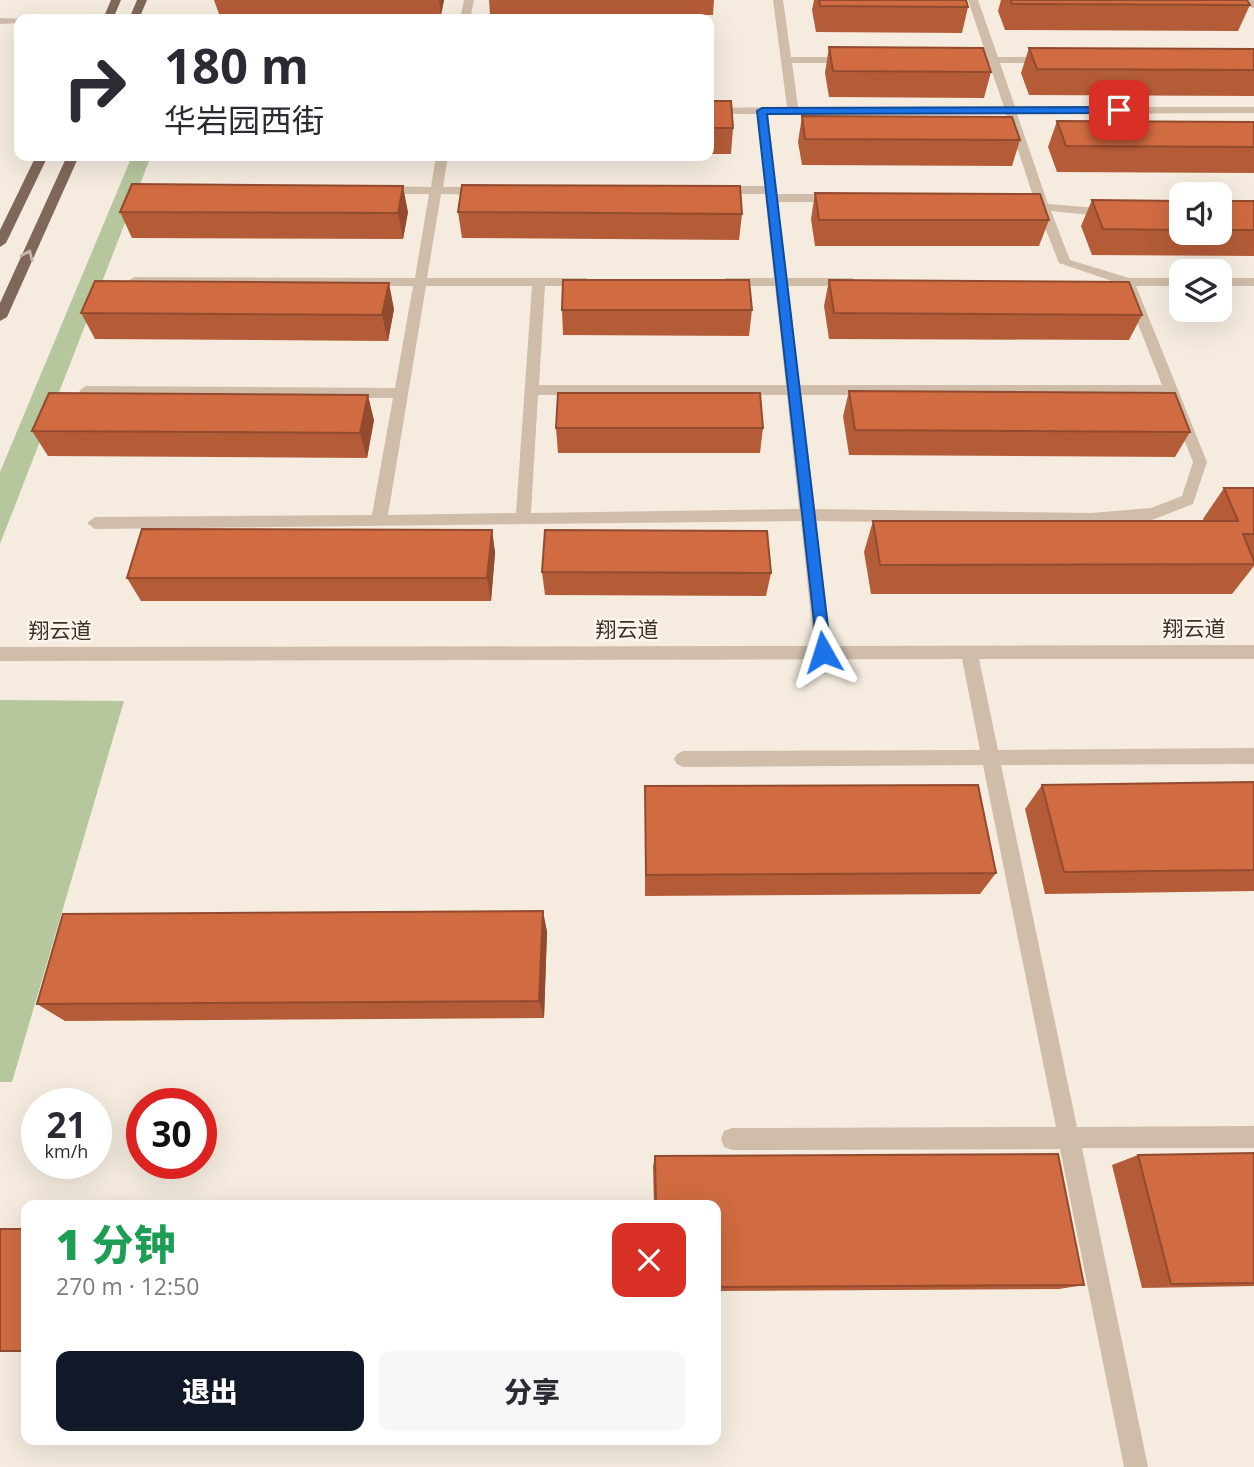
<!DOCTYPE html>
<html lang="zh">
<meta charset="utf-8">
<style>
body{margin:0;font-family:"Open Sans","Noto Sans SC",sans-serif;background:#f7f7f7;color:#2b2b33;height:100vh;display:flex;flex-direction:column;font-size:26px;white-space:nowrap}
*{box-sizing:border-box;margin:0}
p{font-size:23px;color:#7c7c81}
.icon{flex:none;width:38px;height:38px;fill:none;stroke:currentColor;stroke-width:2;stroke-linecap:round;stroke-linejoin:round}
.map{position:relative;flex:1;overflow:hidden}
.details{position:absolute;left:21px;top:1200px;width:700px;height:245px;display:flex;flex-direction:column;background:#fff;border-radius:14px;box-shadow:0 7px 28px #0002}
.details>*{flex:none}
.guide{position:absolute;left:14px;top:14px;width:700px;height:147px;border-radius:14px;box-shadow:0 7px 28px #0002;background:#fff;color:#2b2b33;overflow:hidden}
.controls{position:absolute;left:1169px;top:182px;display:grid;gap:14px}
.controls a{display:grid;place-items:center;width:63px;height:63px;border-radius:14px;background:#fff;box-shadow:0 7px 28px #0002;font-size:35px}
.speed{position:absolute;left:21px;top:1088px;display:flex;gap:14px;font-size:35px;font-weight:700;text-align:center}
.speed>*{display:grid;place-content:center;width:91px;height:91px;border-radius:50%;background:#fff;box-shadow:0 7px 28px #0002;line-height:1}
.speed small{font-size:18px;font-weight:400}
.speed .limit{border:10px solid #d22;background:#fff;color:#111}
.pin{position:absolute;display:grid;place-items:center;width:60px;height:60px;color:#fff;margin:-30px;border-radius:14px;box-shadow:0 4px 10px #0006}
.me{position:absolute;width:77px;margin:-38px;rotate:354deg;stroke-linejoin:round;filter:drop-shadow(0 0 5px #0008)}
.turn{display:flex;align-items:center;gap:24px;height:147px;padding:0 35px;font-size:32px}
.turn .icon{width:91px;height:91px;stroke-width:2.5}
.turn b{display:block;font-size:49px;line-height:60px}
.round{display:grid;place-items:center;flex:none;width:74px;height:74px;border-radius:14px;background:#f7f7f7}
.head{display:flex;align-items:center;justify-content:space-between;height:119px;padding:0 35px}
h1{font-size:42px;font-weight:800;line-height:52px;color:#1e9e55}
.action{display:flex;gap:14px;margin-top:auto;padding:14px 35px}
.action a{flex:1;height:80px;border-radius:14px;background:#111827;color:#fff;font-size:28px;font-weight:800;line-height:80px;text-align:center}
.action a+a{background:#f7f7f7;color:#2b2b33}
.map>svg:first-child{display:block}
</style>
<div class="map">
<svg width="1254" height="1467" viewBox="0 0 1254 1467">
<rect width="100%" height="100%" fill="#f5ecdf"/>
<g fill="#b6c69d">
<polygon points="132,156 151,156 0,544 0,472"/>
<polygon points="0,700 124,701 12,1082 0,1082"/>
</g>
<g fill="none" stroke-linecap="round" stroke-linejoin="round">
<g fill="#cfbca9" fill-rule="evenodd">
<polygon points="464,0 474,0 470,19 460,19"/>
<path d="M773,0H783L791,57H849L854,60L849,63H792L798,107H1004L989,63L977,60L987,57L968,0H978L998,57H1049L1054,60L1049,63H1000L1015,107H1254V113L1017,114L1048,204L1111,209L1117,213L1111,217L1051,211L1070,260L1129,278H1181V286H1136L1207,462L1193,504L1152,520L1091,525L816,521L831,646L1254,645V659H979L998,750L1254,748V764L1001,765L1077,1127L1254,1126V1148H1082L1148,1467H1124L1060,1149L732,1150L724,1147L721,1139L724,1131L732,1128L1056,1127L983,765L683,767L677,764L674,759L677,754L683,751L980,750L962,659L0,661V647L814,646L801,521L95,529L87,523L95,517L372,515L393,398L86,396L79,391L86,386L395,388L413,286L134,285L128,281L134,277L415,278L429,194H381L375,190L381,186L431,187L436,156H448L443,187H486L492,191L486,195L441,194L427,278H586L592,282L586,286H545L539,385H786L775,286H726L720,282L726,278H774L765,194H717L711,190L717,186H765L757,114H709V108L787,107ZM768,114H1006L1035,202L1028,205L1038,210L1059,263L1112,281L1113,285L1123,286L1162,385H800L788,286H852L858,282L852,278H787L778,202H839L845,198L839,194H777ZM426,286H532L516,513L388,515ZM538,395H787L799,509L531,513ZM801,395H1166L1193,462L1182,496L1151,508L1091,513L815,509Z"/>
<polygon points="1246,0 1254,0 1254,8 1250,7"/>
<polygon points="0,18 24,19 19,19 19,23 0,24"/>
<rect x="1220" y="278" width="34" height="8"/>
</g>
<g fill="#7f6859" fill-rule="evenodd">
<polygon points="111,0 121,0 113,19 103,19"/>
<polygon points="137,0 147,0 139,19 129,19"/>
<polygon points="36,156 48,156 6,243 0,247 0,230"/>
<polygon points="67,156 79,156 7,317 0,321 0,303"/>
</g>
</g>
<g fill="#b45c38">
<polygon points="214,0 444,0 441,15 219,14"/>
<polygon points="489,0 714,0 713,15 490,14"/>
<polygon points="814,0 966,0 968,7 962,33 816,32 812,10"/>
<polygon points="1001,0 1247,0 1250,5 1238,31 1005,30 998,11"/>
<polygon points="829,47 991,72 984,98 829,97 825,73"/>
<polygon points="1029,48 1254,49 1254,96 1029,95 1021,73"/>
<polygon points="709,101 733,128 731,154 709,154"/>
<polygon points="802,116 1020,140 1012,166 802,165 798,142"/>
<polygon points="1057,121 1254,122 1254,173 1057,172 1048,147"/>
<polygon points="815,193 1049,220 1039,246 815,246 811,219"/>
<polygon points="1092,200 1181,201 1181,233 1220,233 1220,201 1254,201 1254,256 1092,255 1081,226"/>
<polygon points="120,212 408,212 403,239 132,238"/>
<polygon points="458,212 742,214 739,240 462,238"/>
<polygon points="829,280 1142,315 1129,340 829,339 824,306"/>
<polygon points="394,309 388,341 95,339 81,313"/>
<polygon points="562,310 752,310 749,336 563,335"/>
<polygon points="849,391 1190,432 1175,457 849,455 843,416"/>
<polygon points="374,420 367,458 48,456 32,431"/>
<polygon points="556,428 763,428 760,453 558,453"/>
<polygon points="1224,488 1254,488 1254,566 1232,594 871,594 864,552 873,521 1204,521 1203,519"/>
<polygon points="492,530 495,553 491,601 141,601 127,578"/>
<polygon points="542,572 771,573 766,596 545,595"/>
<polygon points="1254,782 1254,891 1045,894 1025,809 1042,785"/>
<polygon points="645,786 996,873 980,894 645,896"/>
<polygon points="547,931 544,1018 65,1021 37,1004"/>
<polygon points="1254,1153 1254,1286 1142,1288 1112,1165 1138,1155"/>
<polygon points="655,1156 1084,1285 1059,1289 716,1291 716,1206 654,1206 653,1166"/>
</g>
<g fill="#924b2e">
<polygon points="439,0 444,0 441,15"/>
<polygon points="403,186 408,212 403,239 398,213"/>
<polygon points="389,283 394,309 388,341 382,315"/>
<polygon points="368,395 374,420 367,458 360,433"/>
<polygon points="492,530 495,553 491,601 487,578"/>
<polygon points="543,911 547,931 544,1018 539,1001"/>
</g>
<g fill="#d16b41" stroke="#924b2e" stroke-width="2">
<polygon points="819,0 966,0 968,7 820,6"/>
<polygon points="1011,0 1247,0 1250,5 1012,4"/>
<polygon points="829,47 983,48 991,72 833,71"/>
<polygon points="1029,48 1254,49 1254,70 1037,69"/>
<polygon points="709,101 731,101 733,128 709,128"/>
<polygon points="802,116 1012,117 1020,140 805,139"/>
<polygon points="1057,121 1254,122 1254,147 1066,146"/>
<polygon points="132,184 403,186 398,213 120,212"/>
<polygon points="462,185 740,186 742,214 458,212"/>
<polygon points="815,193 1040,194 1049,220 819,220"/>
<polygon points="1092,200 1181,201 1181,230 1103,229"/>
<rect x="1220" y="201" width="34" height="29"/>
<polygon points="563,280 749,280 752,310 562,310"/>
<polygon points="829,280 1129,282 1142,315 834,313"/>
<polygon points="95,281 389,283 382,315 81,313"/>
<polygon points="849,391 1175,393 1190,432 855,430"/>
<polygon points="49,393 368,395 360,433 32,431"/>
<polygon points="558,393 760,393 763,428 556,428"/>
<polygon points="1224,488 1254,488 1254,534 1243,534 1254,561 1254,564 880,565 873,521 1238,521"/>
<polygon points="142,529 492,530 487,578 127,578"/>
<polygon points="545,530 767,531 771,573 542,572"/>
<polygon points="1254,782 1254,870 1064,872 1042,785"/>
<polygon points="978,785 996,873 646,875 645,786"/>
<polygon points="543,911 539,1001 37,1004 63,914"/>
<polygon points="1254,1153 1254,1283 1171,1284 1138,1155"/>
<polygon points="1058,1154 1084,1285 716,1287 716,1206 656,1206 655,1156"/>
<rect x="0" y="1229" width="26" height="122"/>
</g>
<defs><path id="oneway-chevron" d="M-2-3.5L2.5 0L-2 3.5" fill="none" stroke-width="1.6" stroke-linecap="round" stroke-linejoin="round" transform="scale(1.75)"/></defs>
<use stroke="#c4b6aa" href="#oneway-chevron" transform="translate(28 255) rotate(-66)"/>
<polygon fill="#1a73e8" stroke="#114b97" stroke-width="2" points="1119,107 1124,110 1122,113 767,114 831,652 823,659 818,657 757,111 762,108"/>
<g text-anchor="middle" stroke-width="5" stroke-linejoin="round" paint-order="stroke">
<g font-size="21" fill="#3c3029" stroke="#fcf5ec">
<text x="1194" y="636">翔云道</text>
<text x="627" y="637">翔云道</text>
<text x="60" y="638">翔云道</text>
</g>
</g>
</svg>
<div class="controls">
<a><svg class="icon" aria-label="sound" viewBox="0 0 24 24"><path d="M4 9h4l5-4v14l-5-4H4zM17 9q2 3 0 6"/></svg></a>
<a><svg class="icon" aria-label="layers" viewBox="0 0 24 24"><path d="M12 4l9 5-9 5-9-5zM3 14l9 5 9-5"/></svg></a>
</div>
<div class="speed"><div>21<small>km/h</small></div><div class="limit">30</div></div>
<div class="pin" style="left:1119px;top:110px;background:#d93025"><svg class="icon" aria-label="arrive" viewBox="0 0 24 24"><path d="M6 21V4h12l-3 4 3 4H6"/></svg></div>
<svg class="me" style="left:823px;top:652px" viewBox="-20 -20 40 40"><path d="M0-17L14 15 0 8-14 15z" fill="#1a73e8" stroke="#fff" stroke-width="4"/></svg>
<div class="guide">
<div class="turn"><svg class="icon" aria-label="right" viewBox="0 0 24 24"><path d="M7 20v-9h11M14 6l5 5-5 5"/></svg><div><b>180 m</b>华岩园西街</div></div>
</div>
<section class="details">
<div class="head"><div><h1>1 分钟</h1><p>270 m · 12:50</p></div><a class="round" style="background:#d93025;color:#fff"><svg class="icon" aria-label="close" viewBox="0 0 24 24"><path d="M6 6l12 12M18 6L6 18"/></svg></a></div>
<div class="action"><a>退出</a><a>分享</a></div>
</section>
</div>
